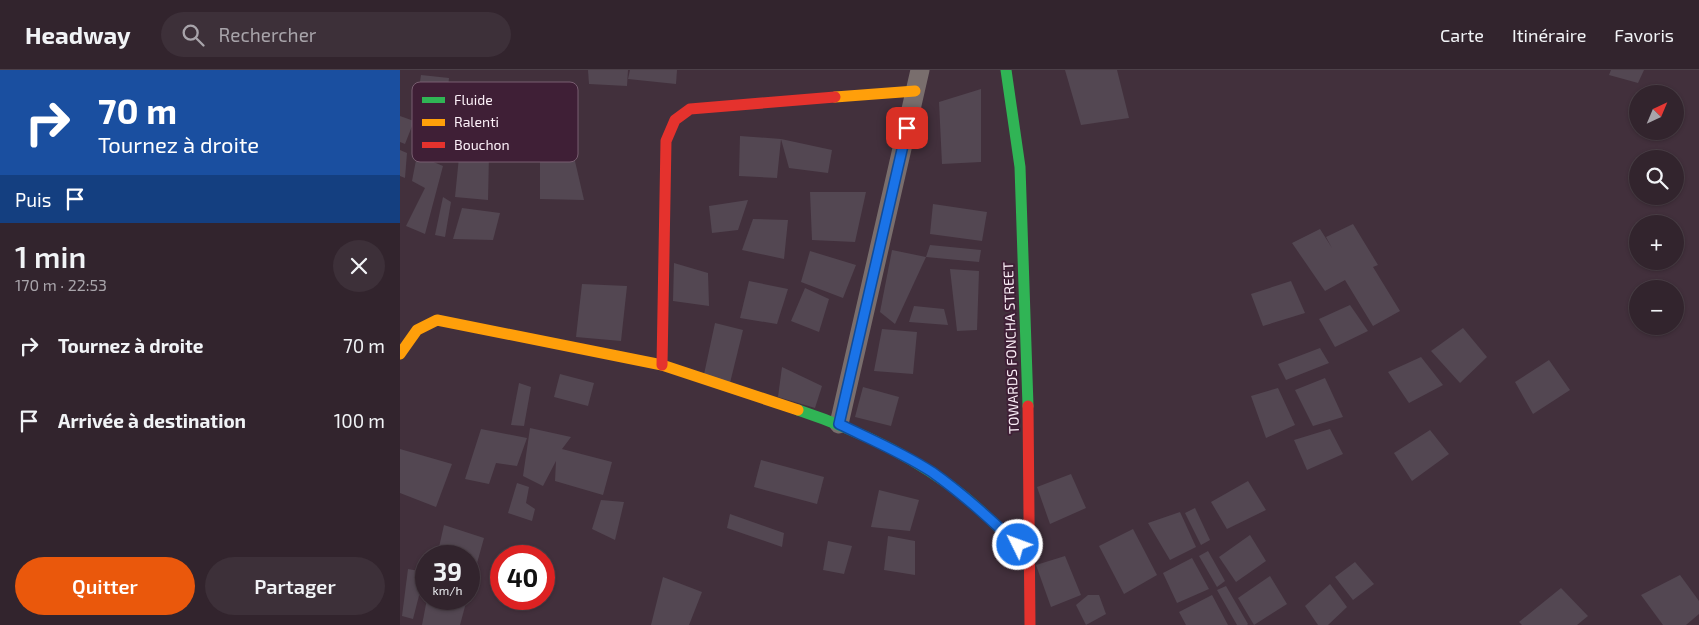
<!DOCTYPE html>
<html lang="fr">
<meta charset="utf-8">
<style>
body{margin:0;font-family:"Exo 2",sans-serif;background:#3d3039;color:#f1f3f6;height:100vh;display:flex;flex-direction:column;font-size:19px;white-space:nowrap}
*{box-sizing:border-box;margin:0}
p{font-size:16px;color:#a8a4aa}
.icon{flex:none;width:28px;height:28px;fill:none;stroke:currentColor;stroke-width:2;stroke-linecap:round;stroke-linejoin:round}
.map{position:relative;flex:1;overflow:hidden}
.sheet{display:flex;flex-direction:column;background:#32242d;width:400px}
.sheet>*{flex:none}
.top-card{background:#1a4fa0;color:#fff;overflow:hidden}
.needle{width:32px;rotate:44deg}
.tools{position:absolute;left:1229px;top:15px;display:grid;gap:10px}
.tools a{display:grid;place-items:center;width:55px;height:55px;border-radius:50%;background:#32242d;box-shadow:0 1px 4px #0004,0 0 0 1px #4d4149;font-size:25px}
.speed{position:absolute;left:15px;top:475px;display:flex;gap:10px;font-size:25px;font-weight:700;text-align:center}
.speed>*{display:grid;place-content:center;width:65px;height:65px;border-radius:50%;background:#32242d;box-shadow:0 1px 4px #0004,0 0 0 1px #4d4149;line-height:1}
.speed small{font-size:12px;font-weight:400}
.speed .limit{border:8px solid #d22;background:#fff;color:#111}
.pin{position:absolute;display:grid;place-items:center;width:42px;height:42px;color:#fff;margin:-21px;border-radius:10px;box-shadow:0 2px 8px #0006}
.me{position:absolute;width:55px;margin:-28px;rotate:312deg;stroke-linejoin:round;filter:drop-shadow(0 0 4px #0008)}
.turn{display:flex;align-items:center;gap:18px;height:105px;padding:0 15px;font-size:22px}
.turn .icon{width:65px;height:65px;stroke-width:2.5}
.turn b{display:block;font-size:35px;line-height:42px}
.then{display:flex;align-items:center;height:48px;padding:0 15px;background:#0003;gap:10px;font-size:19px}
.round{display:grid;place-items:center;flex:none;width:52px;height:52px;border-radius:26px;background:#3d3039}
.overview{display:flex;align-items:center;justify-content:space-between;height:85px;padding:0 15px}
h1{font-size:30px;font-weight:600;line-height:38px}
.primary-button{display:flex;gap:10px;margin-top:auto;padding:10px 15px}
.primary-button a{flex:1;height:58px;border-radius:30px;background:#ea580c;color:#fff;font-size:20px;font-weight:600;line-height:58px;text-align:center}
.primary-button a+a{background:#3d3039;color:#f1f3f6}
ul{padding:0;list-style:none}
li{display:flex;align-items:center;gap:15px;height:75px;padding:0 15px}
li div{flex:1}
li b{display:block;font-size:19px}
li em{font-style:normal}
header{display:flex;align-items:center;gap:30px;box-sizing:border-box;height:70px;padding:0 25px;background:#32242d;border-bottom:1px solid #4d4149}
header strong{font-size:24px}
nav{display:flex;gap:28px;margin-inline-start:auto;font-size:18px}
.search{width:350px;height:45px;background:#3d3039;display:flex;align-items:center;gap:12px;box-sizing:border-box;padding:0 18px;border-radius:28px;color:#a8a4aa;font-size:19px}
main{display:flex;flex:1;min-height:0}
.map>svg:first-child{display:block}
</style>
<header>
<strong>Headway</strong>
<div class="search"><svg class="icon" aria-label="search" viewBox="0 0 24 24"><circle cx="10" cy="10" r="6"/><path d="M15 15l6 6"/></svg>Rechercher</div>
<nav><a>Carte</a><a>Itinéraire</a><a>Favoris</a></nav>
</header>
<main>
<section class="sheet">
<div class="top-card">
<div class="turn"><svg class="icon" aria-label="right" viewBox="0 0 24 24"><path d="M7 20v-9h11M14 6l5 5-5 5"/></svg><div><b>70 m</b>Tournez à droite</div></div>
<div class="then">Puis<svg class="icon" aria-label="arrive" viewBox="0 0 24 24"><path d="M6 21V4h12l-3 4 3 4H6"/></svg></div>
</div>
<div class="overview"><div><h1>1 min</h1><p>170 m · 22:53</p></div><a class="round"><svg class="icon" aria-label="close" viewBox="0 0 24 24"><path d="M6 6l12 12M18 6L6 18"/></svg></a></div>
<ul>
<li><svg class="icon" aria-label="right" viewBox="0 0 24 24"><path d="M7 20v-9h11M14 6l5 5-5 5"/></svg><div><b>Tournez à droite</b></div><em>70 m</em></li>
<li><svg class="icon" aria-label="arrive" viewBox="0 0 24 24"><path d="M6 21V4h12l-3 4 3 4H6"/></svg><div><b>Arrivée à destination</b></div><em>100 m</em></li>
</ul>
<div class="primary-button"><a>Quitter</a><a>Partager</a></div>
</section>
<div class="map">
<svg width="1299" height="555" viewBox="0 0 1299 555">
<rect width="100%" height="100%" fill="#42303c"/>
<g fill="#534752">
<polygon points="188,0 228,0 227,16 189,14"/>
<polygon points="230,0 277,0 276,14 228,9"/>
<polygon points="665,0 717,0 729,48 681,55"/>
<polygon points="1211,0 1244,0 1238,13 1209,5"/>
<polygon points="21,5 49,8 44,59 14,51 5,74 0,72 0,46 14,51"/>
<polygon points="581,19 581,92 542,94 539,32"/>
<polygon points="340,66 381,69 377,108 339,106"/>
<polygon points="381,69 432,80 428,103 389,98"/>
<polygon points="140,70 171,74 184,130 140,129"/>
<polygon points="0,80 7,83 5,108 0,106"/>
<polygon points="89,84 88,130 55,127 59,87"/>
<polygon points="17,85 43,96 25,164 6,156 25,118 12,111"/>
<polygon points="410,122 466,122 455,172 412,170"/>
<polygon points="43,127 51,132 45,167 35,165"/>
<polygon points="348,130 338,160 312,163 309,136"/>
<polygon points="533,134 587,142 582,171 530,164"/>
<polygon points="62,138 100,143 93,170 53,169"/>
<polygon points="353,149 388,150 384,189 342,180"/>
<polygon points="953,154 978,195 973,197 1000,241 973,256 945,210 925,221 892,173 920,159 932,178 926,167"/>
<polygon points="530,175 581,180 579,192 526,187"/>
<polygon points="492,180 526,187 495,254 480,242"/>
<polygon points="410,181 456,195 443,228 401,212"/>
<polygon points="274,193 308,203 309,236 273,231"/>
<polygon points="550,199 579,201 577,260 557,261"/>
<polygon points="349,211 388,219 377,254 340,248"/>
<polygon points="891,211 905,243 863,256 851,224"/>
<polygon points="182,214 227,216 221,271 176,267"/>
<polygon points="405,218 429,229 419,262 391,251"/>
<polygon points="950,235 968,261 935,277 919,249"/>
<polygon points="514,236 544,239 548,255 509,252"/>
<polygon points="315,253 343,260 329,317 303,309"/>
<polygon points="1063,258 1087,287 1060,313 1031,281"/>
<polygon points="482,259 517,262 513,304 474,301"/>
<polygon points="920,278 929,293 886,310 878,294"/>
<polygon points="1021,287 1043,315 1009,333 988,302"/>
<polygon points="1149,290 1170,320 1133,344 1115,312"/>
<polygon points="382,297 422,316 415,338 378,327"/>
<polygon points="160,304 194,313 188,336 154,327"/>
<polygon points="925,308 943,347 913,356 895,320"/>
<polygon points="119,313 131,317 124,356 111,355"/>
<polygon points="463,317 499,327 491,356 455,347"/>
<polygon points="878,318 895,355 866,368 851,326"/>
<polygon points="130,358 171,367 162,379 212,392 203,425 155,411 156,391 143,416 123,406"/>
<polygon points="81,359 127,368 117,396 96,393 89,414 65,409"/>
<polygon points="930,359 943,384 907,400 894,370"/>
<polygon points="1030,360 1049,384 1012,411 994,383"/>
<polygon points="0,379 52,394 36,437 0,423"/>
<polygon points="361,390 424,407 417,434 354,417"/>
<polygon points="671,404 686,438 650,454 637,417"/>
<polygon points="848,411 866,440 827,459 811,432"/>
<polygon points="117,413 129,417 126,433 135,439 132,451 108,443"/>
<polygon points="479,420 519,430 510,461 471,457"/>
<polygon points="201,430 224,432 215,470 192,459"/>
<polygon points="795,438 810,470 801,475 785,443"/>
<polygon points="780,442 796,477 770,490 748,453"/>
<polygon points="330,444 384,463 382,477 327,458"/>
<polygon points="44,455 84,468 69,522 69,486 37,486"/>
<polygon points="733,459 757,505 724,524 699,476"/>
<polygon points="850,465 866,491 836,512 819,487"/>
<polygon points="488,466 515,471 515,505 484,500"/>
<polygon points="428,471 452,476 444,504 423,500"/>
<polygon points="808,481 825,511 817,517 799,486"/>
<polygon points="665,486 681,525 651,537 636,495"/>
<polygon points="792,488 809,519 777,533 763,503"/>
<polygon points="955,492 974,514 953,530 935,507"/>
<polygon points="8,499 25,502 13,549 2,546"/>
<polygon points="1280,505 1299,531 1299,544 1286,555 1263,555 1241,525"/>
<polygon points="870,506 887,534 854,555 838,528"/>
<polygon points="263,507 302,522 289,555 251,555"/>
<polygon points="930,514 947,537 928,555 918,555 905,536"/>
<polygon points="826,516 848,554 847,555 837,555 817,520"/>
<polygon points="1161,518 1188,546 1177,555 1122,555 1119,552"/>
<polygon points="688,525 699,525 706,544 686,555 676,535"/>
<polygon points="812,525 828,555 786,555 779,542"/>
<polygon points="27,529 67,529 60,555 22,555"/>
</g>
<g fill="none" stroke-linecap="round" stroke-linejoin="round">
<polyline stroke="#796e6d" stroke-width="19" points="439,354 520,0"/>
<g stroke="#30b455" stroke-width="11">
<polyline points="606,0 620,97 628,336"/>
<path d="M398,340C458,360 516,387 565,427C588,446 608,467 630,487"/>
</g>
<g stroke="#ff9f0a" stroke-width="11">
<polyline points="435,27 515,21"/>
<polyline points="0,284 17,260 37,250 262,295 398,340"/>
</g>
<g stroke="#e5322d" stroke-width="11">
<polyline points="262,295 266,71 275,50 290,39 435,27"/>
<polyline points="628,336 630,555"/>
</g>
</g>
<g fill="none" stroke-linecap="round" stroke-linejoin="round">
<defs>
<path id="route" d="M507,58L439,354C470,369 503,383 532,402C563,424 590,449 618,475"/>
</defs>
<use href="#route" stroke="#114b97" stroke-width="12"/>
<use href="#route" stroke="#1a73e8" stroke-width="9"/>
</g>
<g text-anchor="middle" stroke-width="4" stroke-linejoin="round" paint-order="stroke">
<g font-size="14" fill="#fcf0f8" stroke="#3f1f36">
<text transform="translate(611 278) rotate(-92)" y="5">TOWARDS FONCHA STREET</text>
</g>
</g>
<rect x="12" y="12" width="166" height="80" rx="8" fill="#3f1f36" stroke="#785e70" stroke-width="1"/>
<rect x="22" y="27" width="23" height="6" fill="#30b455"/>
<rect x="22" y="49" width="23" height="7" fill="#ff9f0a"/>
<rect x="22" y="72" width="23" height="6" fill="#e5322d"/>
<g font-size="14" fill="#fcf0f8">
<text x="54" y="35">Fluide</text>
<text x="54" y="57">Ralenti</text>
<text x="54" y="80">Bouchon</text>
</g>
</svg>
<div class="tools">
<a><svg class="needle" viewBox="-14 -14 28 28"><path d="M0-13l5 13h-10z" fill="#e53935"/><path d="M0 13l5-13h-10z" fill="#a8a4aa"/></svg></a>
<a><svg class="icon" aria-label="search" viewBox="0 0 24 24"><circle cx="10" cy="10" r="6"/><path d="M15 15l6 6"/></svg></a>
<a>+</a>
<a>−</a>
</div>
<div class="speed"><div>39<small>km/h</small></div><div class="limit">40</div></div>
<div class="pin" style="left:507px;top:58px;background:#d93025"><svg class="icon" aria-label="arrive" viewBox="0 0 24 24"><path d="M6 21V4h12l-3 4 3 4H6"/></svg></div>
<svg class="me" style="left:618px;top:475px" viewBox="-20 -20 40 40"><circle r="17" fill="#1a73e8" stroke="#fff" stroke-width="3"/><path d="M0-11L8 9 0 5-8 9z" fill="#fff"/></svg>
</div>
</main>
